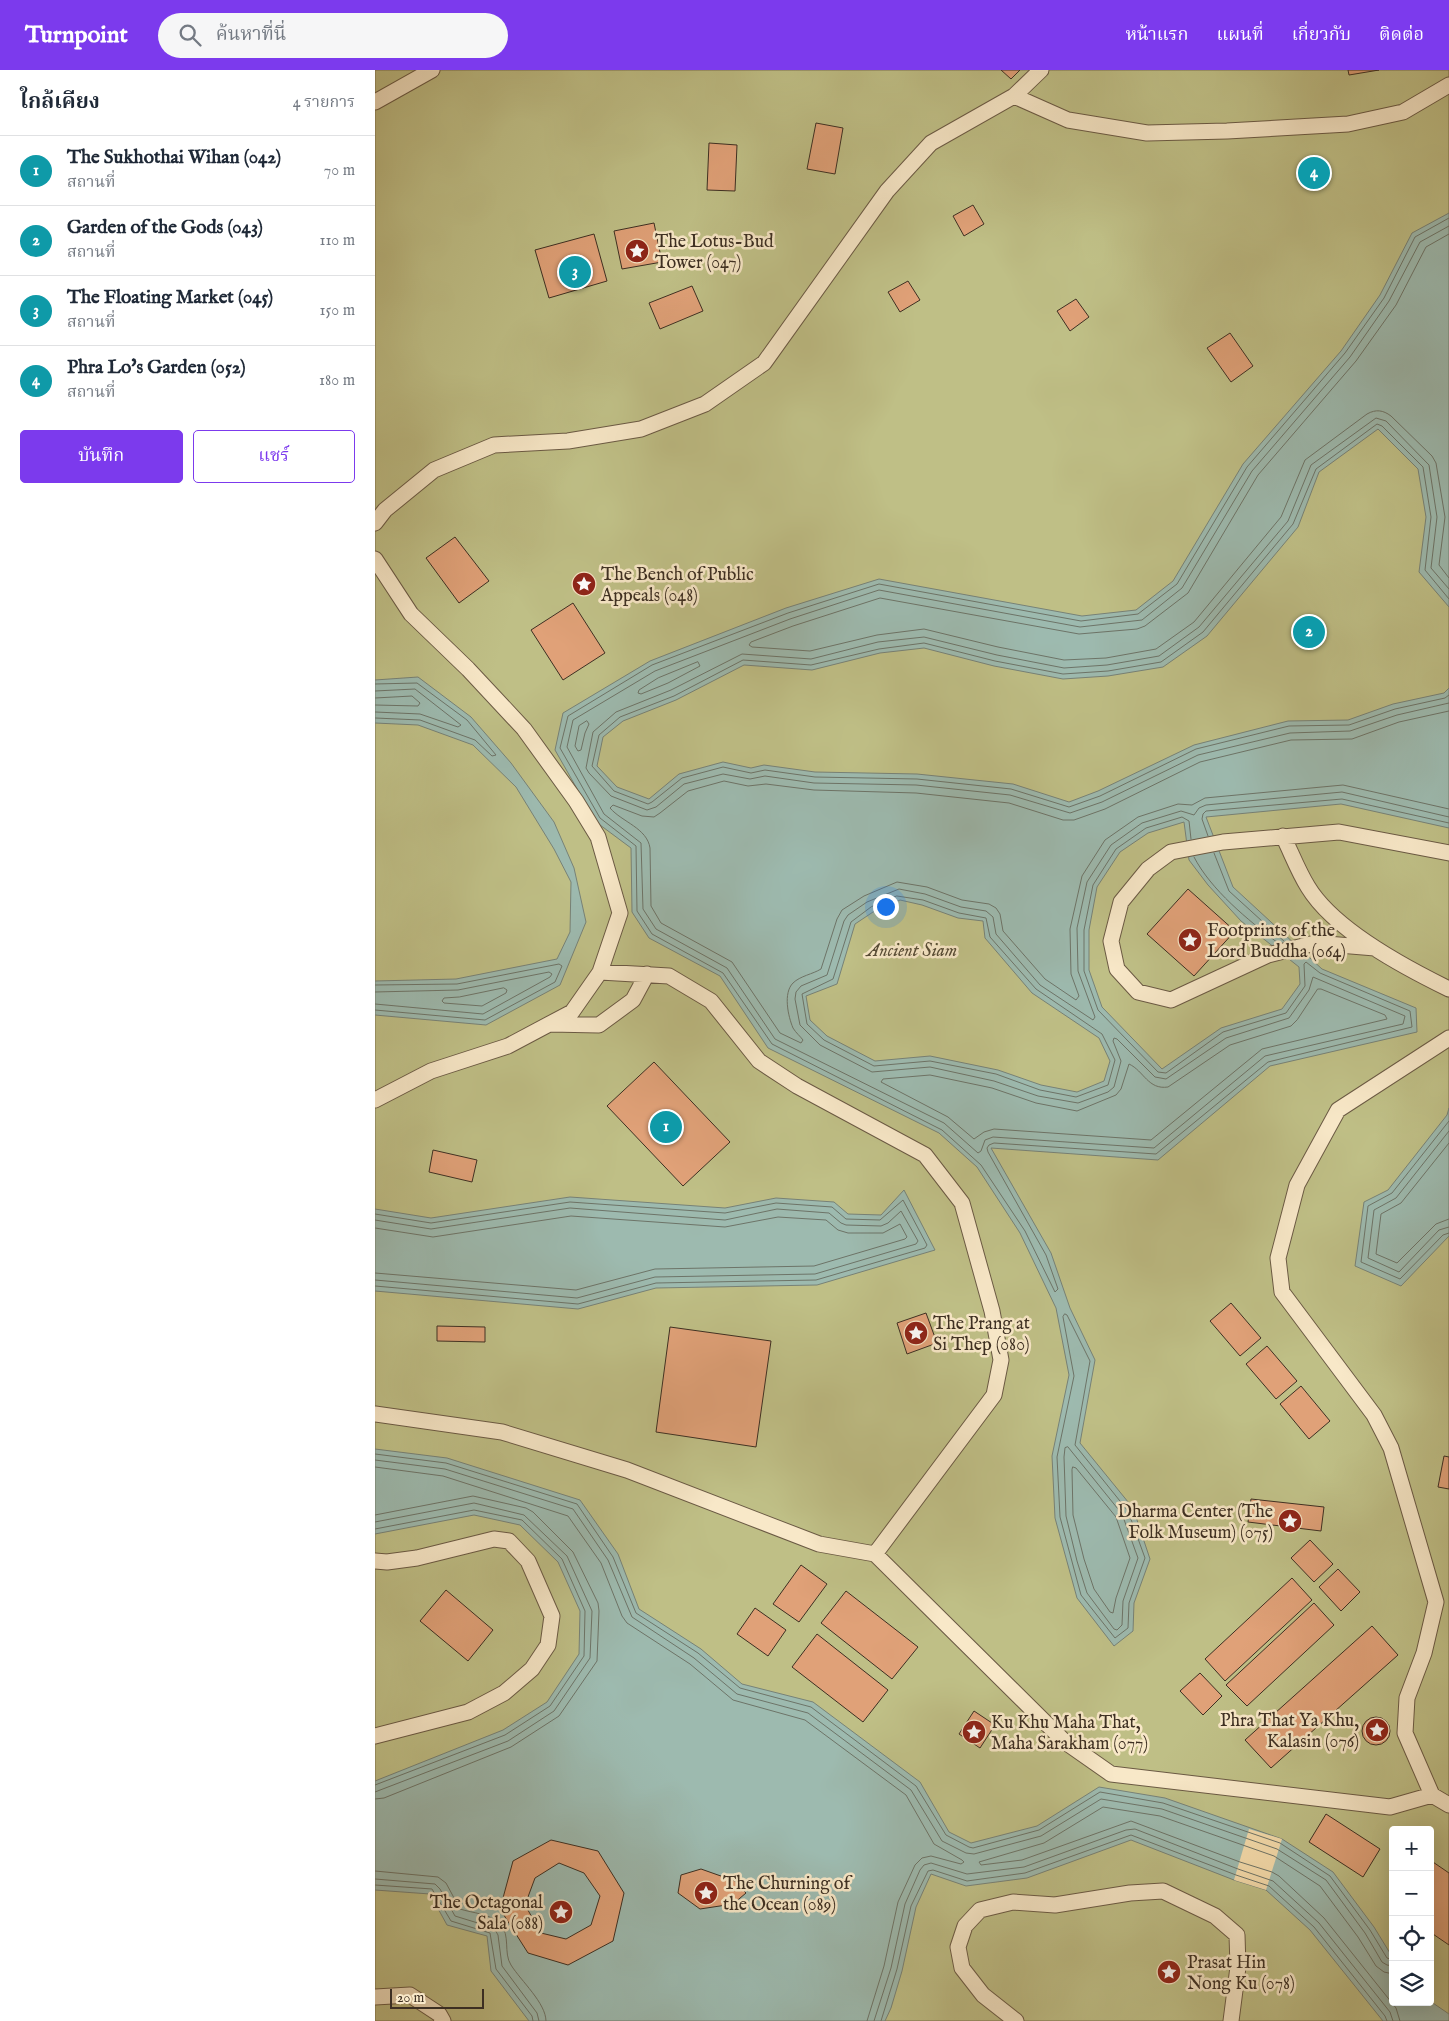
<!DOCTYPE html>
<html lang="th">
<meta charset="utf-8">
<style>
:root{--surface:#fff;--page:#f6f6f7;--text:#1f2937;--muted:#747a83;--line:#e0e1e3;--accent:#7c3aed}
body{margin:0;font-family:"IM FELL English","Noto Serif Thai",serif;background:var(--page);color:var(--text)}
.controls{position:absolute;right:15px;bottom:15px;display:grid;overflow:hidden;border-radius:5px;box-shadow:0 5px 20px #0002}
.controls button{width:45px;height:45px;display:grid;place-items:center;padding:0;border:0;border-bottom:1px solid var(--line);background:var(--surface);color:var(--text);font:25px sans-serif}
.scale{position:absolute;left:15px;bottom:12px;width:94px;box-sizing:border-box;padding-left:5px;border:2px solid #3d2f22;border-top:0;font-size:14px;line-height:18px;white-space:nowrap;color:#3d2f22;-webkit-text-stroke:4px #f8e8c8;paint-order:stroke}
.you{position:absolute;left:510px;top:836px;width:18px;height:18px;margin:-12px;border:4px solid #fff;border-radius:50%;background:#1a73e8;box-shadow:0 0 0 8px #1a73e833}
.badge{display:grid;place-items:center;width:32px;height:32px;border-radius:50%;background:var(--accent);color:#fff;font-size:16px;font-weight:700}
.pin{position:absolute;translate:-50% -50%;border:2px solid #fff;box-shadow:0 1px 5px #0006}
.list{margin:0;padding:0;list-style:none}
h2{display:flex;justify-content:space-between;align-items:center;height:65px;margin:0;padding:0 20px;font-size:21px}
h2 small{font-size:16px;font-weight:400;color:var(--muted)}
.list li{display:grid;grid-template-columns:32px 1fr auto;gap:15px;align-items:center;box-sizing:border-box;height:70px;padding:0 20px;border-top:1px solid var(--line)}
.list b{display:block;font-size:19px;white-space:nowrap}
.list p{margin:0;font-size:16px;white-space:nowrap;color:var(--muted)}
.list em{font-size:16px;font-style:normal;color:var(--muted)}
.actions{display:flex;gap:10px;padding:15px 20px}
.actions a{flex:1;padding:11px 0;border:1px solid var(--accent);border-radius:5px;text-align:center;font-size:18px;color:var(--accent)}
.actions .main{background:var(--accent);color:#fff}
.icon{flex:none;width:28px;height:28px;fill:none;stroke:currentColor;stroke-width:2;stroke-linecap:round;stroke-linejoin:round}
.map{position:relative;flex:none;width:1074px;height:1951px;overflow:hidden}
header{display:flex;align-items:center;gap:30px;box-sizing:border-box;height:70px;padding:0 25px;background:var(--accent);color:#fff}
header strong{font-size:24px}
nav{display:flex;gap:28px;margin-inline-start:auto;font-size:18px}
.search{width:350px;height:45px;background:var(--page);display:flex;align-items:center;gap:12px;box-sizing:border-box;padding:0 18px;border-radius:28px;color:var(--muted);font-size:19px}
main{display:flex}
aside{flex:1;background:var(--surface)}
.map>svg:first-child{display:block}
.green{fill:#bfbf86;stroke:#7e7754;fill-rule:evenodd}
.water{fill:#9dbaaf;stroke:#778277;fill-rule:evenodd}
.pier{fill:#f4dbab}
.lines{fill:none;stroke-linecap:round;stroke-linejoin:round}
.shore{stroke:#6d7468;stroke-width:1}
.building{fill:#e0a178;stroke:#3d2f22;fill-rule:evenodd}
.service-casing{stroke:#6b5a44;stroke-width:17}
.service{stroke:#f8e8c8;stroke-width:15}
.labels{text-anchor:middle;stroke-width:5;stroke-linejoin:round;paint-order:stroke}
.poi-label{font-size:18px;fill:#3d2f22;stroke:#f8e8c8;text-anchor:start}
.park-label{font-size:18px;font-style:italic;fill:#574c36;stroke:#f8e8c8}
</style>
<header>
<strong>Turnpoint</strong>
<div class="search"><svg class="icon" aria-label="search" viewBox="0 0 24 24"><circle cx="10" cy="10" r="6"/><path d="M15 15l6 6"/></svg>ค้นหาที่นี่</div>
<nav><a>หน้าแรก</a><a>แผนที่</a><a>เกี่ยวกับ</a><a>ติดต่อ</a></nav>
</header>
<main>
<aside>
<h2>ใกล้เคียง<small>4 รายการ</small></h2>
<ul class="list">
<li><span class="badge" style="background:#0f9aa8">1</span><div><b>The Sukhothai Wihan (042)</b><p>สถานที่</p></div><em>70 m</em></li>
<li><span class="badge" style="background:#0f9aa8">2</span><div><b>Garden of the Gods (043)</b><p>สถานที่</p></div><em>110 m</em></li>
<li><span class="badge" style="background:#0f9aa8">3</span><div><b>The Floating Market (045)</b><p>สถานที่</p></div><em>150 m</em></li>
<li><span class="badge" style="background:#0f9aa8">4</span><div><b>Phra Lo's Garden (052)</b><p>สถานที่</p></div><em>180 m</em></li>
</ul>
<div class="actions"><a class="main">บันทึก</a><a>แชร์</a></div>
</aside>
<div class="map">
<svg width="1074" height="1951" viewBox="0 0 1074 1951">
<rect width="100%" height="100%" fill="#f4dbab"/>
<filter id="stains"><feTurbulence type="fractalNoise" baseFrequency=".004" numOctaves="4"/><feColorMatrix values="0 0 0 0 .2 0 0 0 0 .09 0 0 0 0 .02 0 0 0 .5 -.17"/></filter>
<radialGradient id="worn" r=".72"><stop offset=".6" stop-color="#630" stop-opacity="0"/><stop offset="1" stop-color="#630" stop-opacity=".3"/></radialGradient>
<path class="green" d="M0,0H1074V1951H0ZM1018,1760H1055V1932H1018Z"/>
<path class="water" d="M1074,143V537L1044,502L1051,447L1043,399L1003,359L944,402L923,457L832,566L788,597L733,606L688,609L619,596L549,578L505,583L437,600L369,595L301,630L248,651L228,667L222,696L242,717L274,729L304,704L348,692L376,698L389,695L440,702L542,704L638,714L694,732L723,721L819,675L913,651L973,650L1018,634L1069,623L1074,618V758L966,734L831,747L858,817L947,899L1041,938L1042,962L895,996L783,1090L616,1078L676,1183L695,1238L720,1290L705,1373L758,1438L775,1489L759,1533L758,1561L739,1576L702,1528L680,1448L677,1386L694,1305L681,1238L645,1163L602,1097L564,1063L393,978L345,906L274,868L257,842L256,778L221,752L180,680L188,643L275,591L411,538L504,509L707,546L761,540L798,511L868,394L966,281L1005,225L1037,163ZM809,752L814,790L833,815L866,851L924,897L925,914L907,939L846,958L787,999L727,937L714,900V860L722,817L745,782L773,763ZM525,830L547,835L583,848L608,851L610,868L657,923L724,968L735,991L729,1011L702,1022L666,1015L623,1000L555,986L500,991L452,966L435,950L431,926L462,914L480,854L498,842Z
M43,607L96,647L136,693L179,752L199,798L211,852L185,915L111,955L0,945V911L81,909L182,889L195,862L196,812L179,779L141,717L98,675L43,655L0,653V610Z
M1074,1038V1166L1026,1216L980,1196L989,1132L1013,1120L1072,1045Z
M529,1120L560,1180L442,1215L281,1218L203,1239L0,1221V1139L56,1148L195,1127L350,1138L401,1128L459,1132L473,1144L506,1145Z
M0,1379L72,1388L205,1430L243,1484L264,1539L326,1579L367,1614L438,1632L545,1712L574,1762L596,1773L662,1756L724,1717L790,1728L907,1769L958,1802L999,1857L1018,1888V1932H1055V1931L1074,1944V1951H1008L935,1860L891,1820L859,1810L756,1770L652,1808L591,1816L556,1804L541,1837L527,1901L516,1938L510,1951H154L116,1901L112,1866L72,1855L55,1824L0,1820V1711L128,1660L172,1632L204,1584L205,1541L183,1492L145,1455L99,1445L0,1464Z"/>
<path class="pier" d="M874,1759L907,1769L891,1820L859,1810Z"/>
<g class="lines">
<path class="shore" d="M1074,156L1045,172L1014,231L975,287L877,401L807,518L767,550L705,557L504,520L415,549L280,601L198,650L192,677L229,744L266,773L268,839L281,859L352,898L400,969L569,1053L603,1083L606,1081L610,1070L618,1067L779,1078L890,986L1028,954L1030,946L938,907L934,920L914,948L851,968L791,1009L780,1007L742,969L739,968L738,971L746,991L739,1017L733,1022L703,1033L663,1026L619,1011L555,997L497,1002L445,975L425,955L420,929L421,922L426,916L452,905L469,851L473,845L492,832L524,819L550,824L586,837L611,841L618,847L621,864L665,915L718,950L720,947L703,901L702,858L712,812L736,775L767,753L806,741L819,745L824,738L831,735L967,722L1074,747
M1074,164L1051,177L1021,235L981,291L883,405L813,523L770,556L762,559L704,564L505,528L418,556L376,572L374,575L377,577L435,581L502,565L549,559L623,577L689,590L731,588L781,579L819,552L906,447L930,390L992,344C1001,339 1008,340 1016,346L1057,386L1061,393L1070,447L1064,495L1074,508
M1074,519L1056,498L1062,447L1054,395L1011,351L1001,348L936,395L913,451L824,557L784,586L732,595L689,598L622,585L549,567L503,572L436,589L367,584L296,620L241,642L218,662L211,698L214,703L236,726L272,740L281,737L309,714L348,704L375,709L390,706L439,713L541,715L635,725L695,743L727,732L823,685L915,663L975,661L1022,645L1074,633
M1074,529L1050,500L1056,447L1048,397L1007,356L1002,354L941,399L918,454L828,562L786,592L733,601L688,604L620,591L549,573L504,579L436,595L368,590L299,626L245,647L224,665L217,696L239,721L273,734L277,732L307,708L348,697L376,703L390,700L440,707L542,709L636,719L694,737L725,726L821,679L914,656L974,655L1020,639L1070,628L1074,625
M323,592L325,596L293,613L266,624L263,623L264,620L283,608Z
M0,614L42,613L92,650L121,685L117,686L100,670L45,650L0,648
M0,621L40,619L86,655L83,657L45,644L0,642
M0,628L37,626L45,633L43,636L0,635
M1074,641L1024,652L977,669L916,670L825,692L730,739L699,750H688L634,733L541,723L439,720L391,714L373,716L349,711L313,721L285,743L279,747L267,746L238,735L235,738C247,752 272,758 275,778L276,836L286,853L357,892L405,963L426,973L428,970C425,966 421,963 418,958C413,946 408,923 418,913C425,906 438,904 446,899L462,849L467,840L489,826L522,812L552,817L587,830L614,834L621,838L625,844L628,861L670,909L701,930L704,926L696,904L695,859L707,806L730,770L763,747L803,734L817,735L830,728L968,715L1074,739
M212,651L214,654L210,663L206,680L203,681L200,676L204,656Z
M833,766L827,749L828,744L831,741L967,729L1074,753
M816,769L814,751L807,747L771,758L741,779L718,815L709,860V901L723,940L783,1002L791,1003L848,962L911,943L930,916L929,894L931,892L945,903L1035,941L1037,957L893,992L781,1084L619,1073L614,1075L612,1078L613,1082L671,1185L683,1219L680,1222L650,1161L606,1095L567,1060L397,974L348,903L277,864L262,841L261,776L225,748L185,678L193,646L277,595L413,543L504,514L706,551L763,544L802,514L872,397L970,283L1009,228L1040,167L1074,148
M839,783L854,821L910,872
M819,787C836,820 873,850 903,873
M522,826L548,830L584,843L611,848L615,867L661,919L727,964L740,990L733,1015L701,1027L665,1020L621,1004L555,991L499,996L449,970L432,954L427,924L458,909L476,852L496,837Z
M0,915L82,914L184,894L187,896L180,912L110,950L0,940
M129,918L132,920L131,923L107,936L69,933L67,931L69,928L84,927Z
M943,919H946L1010,945L1012,949L887,979L776,1070L619,1059L609,1062L599,1069L573,1047L506,1012L508,1009L555,1005L617,1018L661,1033L702,1041L741,1025L746,1019L754,994C769,1001 773,1020 793,1017L855,975L916,956L922,950Z
M0,922L83,920L174,902L177,904L175,907L108,944L0,934
M1074,1051L1017,1123L993,1136L986,1192L1025,1209L1068,1165L1074,1163
M1074,1061L1021,1128L999,1140L993,1188L1024,1202L1064,1160L1074,1157
M1074,1073L1026,1133L1006,1144L1001,1184L1022,1193L1061,1154L1074,1149
M0,1144L56,1153L195,1132L350,1143L401,1133L457,1137L471,1149L505,1150L528,1130L552,1175L550,1178L441,1210L281,1213L203,1234L0,1216
M0,1150L56,1159L195,1138L350,1150L402,1139L454,1143L466,1153L471,1155L506,1156L513,1153L526,1141L543,1171L541,1174L440,1204L280,1207L202,1228L0,1210
M0,1158L58,1167L196,1146L350,1157L403,1147L451,1150L463,1160L473,1163H508L525,1154L532,1167L530,1169L439,1196L280,1199L201,1220L0,1203
M690,1244L692,1245L715,1291L700,1375L753,1441L770,1488L754,1533L753,1558L740,1568L706,1525L685,1447L682,1387L699,1306L688,1247Z
M693,1377L747,1444L763,1488L748,1531L747,1555L742,1560L739,1559L712,1523L702,1491L691,1446L689,1387L690,1378Z
M0,1384L71,1393L202,1434L238,1487L261,1543L323,1583L365,1618L436,1637L541,1716L571,1765L594,1777L598,1778L664,1760L725,1722L788,1733L905,1773L955,1806L995,1860L1012,1888L1018,1890
M0,1390L70,1399L198,1439L233,1490L257,1547L319,1588L362,1624L433,1643L536,1720L567,1771L591,1783L599,1784L666,1766L726,1729L787,1739L902,1779L951,1810L990,1863L1007,1892L1012,1895L1018,1896
M0,1397L68,1406L193,1446L226,1493L247,1546L252,1553L315,1594L358,1630L430,1650L531,1725L559,1774L587,1790L589,1792L586,1794L556,1786L547,1788L540,1795L523,1832L509,1896L492,1951
M698,1397L701,1398L741,1447L755,1488L741,1528L738,1543L735,1542L719,1519L709,1489L698,1445L697,1400Z
M0,1445L98,1426L151,1438L158,1442L198,1482L223,1533L224,1541L222,1591L184,1646L136,1677L9,1728L0,1729
M0,1452L99,1433L149,1445L192,1486L217,1541L215,1588L179,1641L133,1671L0,1722
M0,1459L99,1440L147,1450L187,1489L210,1541L209,1586L175,1636L130,1665L0,1715
M0,1801L63,1807L71,1813L85,1839C97,1843 117,1844 125,1854C136,1865 128,1883 136,1895C146,1911 171,1933 171,1951
M0,1809L60,1814L65,1819L80,1846L119,1858L123,1865L127,1896L162,1943L164,1951
M0,1815L57,1819L76,1851L115,1863L121,1899L157,1946L158,1951
M1018,1904L1009,1902L1001,1896L983,1867L945,1816L899,1786L785,1746L728,1737L669,1773L604,1792L606,1795L647,1790L756,1751L865,1792L897,1802L904,1806L949,1848L1021,1938L1025,1951
M499,1951L516,1898L530,1834L545,1800L549,1795L556,1793L592,1804L649,1797L751,1760L760,1759L863,1799L898,1811L944,1853L1015,1942L1018,1951
M506,1951L522,1899L536,1836L553,1801L558,1800L592,1811L650,1803L756,1765L861,1805L894,1816L939,1857L1010,1946L1012,1951"/>
</g>
<path class="building" d="M626,0H645L636,9Z
M973,0H1004L974,5Z
M441,53L468,58L460,104L432,99Z
M334,73L362,75L360,121L332,120Z
M598,135L609,154L589,166L578,146Z
M279,153L287,192L247,199L239,161Z
M219,164L232,211L174,228L160,180Z
M533,211L545,230L525,242L513,222Z
M317,216L328,241L285,259L274,233Z
M701,229L714,247L695,261L682,241Z
M855,263L878,296L856,312L832,278Z
M80,467L114,511L84,533L51,488Z
M198,533L230,583L188,610L156,560Z
M813,819L860,861L819,906L772,864Z
M279,992L355,1072L308,1116L232,1036Z
M58,1080L102,1090L97,1112L54,1102Z
M856,1233L886,1268L865,1286L835,1251Z
M551,1243L562,1273L532,1284L522,1253Z
M62,1256L110,1257V1272L62,1271Z
M295,1257L396,1271L381,1377L281,1362Z
M892,1276L922,1311L901,1329L871,1294Z
M926,1316L955,1351L934,1369L905,1334Z
M1069,1386L1074,1387V1419L1063,1417Z
M876,1429L949,1437L946,1461L873,1452Z
M935,1470L958,1494L939,1512L916,1488Z
M426,1495L452,1514L424,1552L398,1534Z
M963,1499L985,1522L966,1541L944,1517Z
M917,1508L937,1530L850,1611L830,1589Z
M71,1520L118,1560L93,1591L45,1551Z
M471,1521L543,1577L517,1609L446,1553Z
M939,1533L959,1555L872,1636L851,1615Z
M380,1538L411,1560L393,1586L362,1564Z
M997,1556L1023,1585L896,1698L870,1670Z
M442,1564L513,1620L488,1652L417,1597Z
M825,1603L847,1626L828,1645L805,1621Z
M599,1641L620,1655L605,1678L584,1664Z
M987 1661a14 14 0 1 1 28 0a14 14 0 1 1-28 0Z
M951,1744L1005,1779L988,1807L934,1772Z
M176,1770L223,1781L249,1823L238,1871L193,1895L153,1883L125,1839L138,1791ZM184,1793L209,1803L225,1826L216,1855L191,1869L166,1863L150,1835L160,1808Z
M1055,1790L1074,1803V1875L1055,1862Z
M326,1799L360,1811L371,1823L358,1834L325,1839L303,1823L306,1805Z"/>
<g class="lines">
<g class="service-casing">
<path id="service" d="M639,26L693,50L772,63L852,61L973,54L1028,42L1074,15
M0,32L57,0
M0,453L10,440L59,400L119,375L193,371L266,359L330,334L389,293L512,121L556,73L639,26L666,0
M0,489L36,544L93,599L149,659L201,731L223,767L245,843L225,902L197,942L133,976L56,1001L0,1030
M908,766C916,782 923,801 933,817C959,860 1029,897 1074,919
M1000,878L940,873L893,885L796,930L763,922L742,899L736,871L746,832L773,799L796,782L848,772L964,762L1074,783
M225,902L294,906L336,931L384,991L422,1016L550,1085L587,1133L617,1241L626,1290L619,1325L500,1484
M175,954L224,955L258,930L272,904
M1074,968L963,1040L922,1115L903,1188L907,1222L999,1345L1016,1378L1061,1532L1049,1583L1032,1628L1030,1663L1057,1725L1074,1735
M0,1344L127,1362L252,1400L444,1474L500,1484L689,1671L736,1704L1015,1737L1057,1725
M0,1491L12,1492L42,1488L119,1469L134,1471L153,1491L177,1546L173,1575L157,1599L129,1623L93,1642L0,1666
M0,1927L35,1925L64,1944L68,1951
M641,1951L608,1925L587,1898L583,1877L590,1856L605,1840L638,1832L680,1835L755,1823L788,1821L840,1846L862,1865L863,1897L856,1951"/>
</g>
<use href="#service" class="service"/>
</g>
<defs>
<g id="sight-disc" transform="scale(1.25)"><circle r="9.5" fill="#8f2418" stroke="#f8e8c8"/><path d="M0-6L1.8-2.2L6-1.7L2.9 1.2L3.7 5.4L0 3.3L-3.7 5.4L-2.9 1.2L-6-1.7L-1.8-2.2Z" fill="#fff"/></g>
</defs>
<g fill-rule="evenodd">
<use href="#sight-disc" x="262" y="181"/>
<use href="#sight-disc" x="209" y="514"/>
<use href="#sight-disc" x="815" y="870"/>
<use href="#sight-disc" x="541" y="1263"/>
<use href="#sight-disc" x="915" y="1451"/>
<use href="#sight-disc" x="1002" y="1660"/>
<use href="#sight-disc" x="599" y="1662"/>
<use href="#sight-disc" x="331" y="1823"/>
<use href="#sight-disc" x="186" y="1842"/>
<use href="#sight-disc" x="794" y="1902"/>
</g>
<g class="labels">
<g class="poi-label">
<text x="280" y="177">The Lotus-Bud<tspan x="280" dy="21">Tower (047)</tspan></text>
<text x="226" y="510">The Bench of Public<tspan x="226" dy="21">Appeals (048)</tspan></text>
<text x="832" y="866">Footprints of the<tspan x="832" dy="21">Lord Buddha (064)</tspan></text>
<text x="558" y="1259">The Prang at<tspan x="558" dy="21">Si Thep (080)</tspan></text>
<text x="898" y="1447" text-anchor="end">Dharma Center (The<tspan x="898" dy="21">Folk Museum) (075)</tspan></text>
<text x="984" y="1656" text-anchor="end">Phra That Ya Khu,<tspan x="984" dy="21">Kalasin (076)</tspan></text>
<text x="616" y="1658">Ku Khu Maha That,<tspan x="616" dy="21">Maha Sarakham (077)</tspan></text>
<text x="348" y="1819">The Churning of<tspan x="348" dy="21">the Ocean (089)</tspan></text>
<text x="168" y="1838" text-anchor="end">The Octagonal<tspan x="168" dy="21">Sala (088)</tspan></text>
<text x="812" y="1898">Prasat Hin<tspan x="812" dy="21">Nong Ku (078)</tspan></text>
</g>
<g class="park-label">
<text x="537" y="886">Ancient Siam</text>
</g>
</g>
<rect width="100%" height="100%" filter="url(#stains)"/>
<rect width="100%" height="100%" fill="url(#worn)"/>
</svg>
<div class="controls">
<button>+</button>
<button>−</button>
<button><svg class="icon" aria-label="locate" viewBox="0 0 24 24"><circle cx="12" cy="12" r="6"/><path d="M12 2v4M12 18v4M2 12h4M18 12h4"/></svg></button>
<button><svg class="icon" aria-label="layers" viewBox="0 0 24 24"><path d="M12 4l9 5-9 5-9-5zM3 14l9 5 9-5"/></svg></button>
</div>
<div class="scale">20 m</div>
<div class="you"></div>
<div class="pin badge" style="left:291px;top:1057px;background:#0f9aa8">1</div>
<div class="pin badge" style="left:934px;top:562px;background:#0f9aa8">2</div>
<div class="pin badge" style="left:200px;top:202px;background:#0f9aa8">3</div>
<div class="pin badge" style="left:939px;top:103px;background:#0f9aa8">4</div>
</div>
</main>
